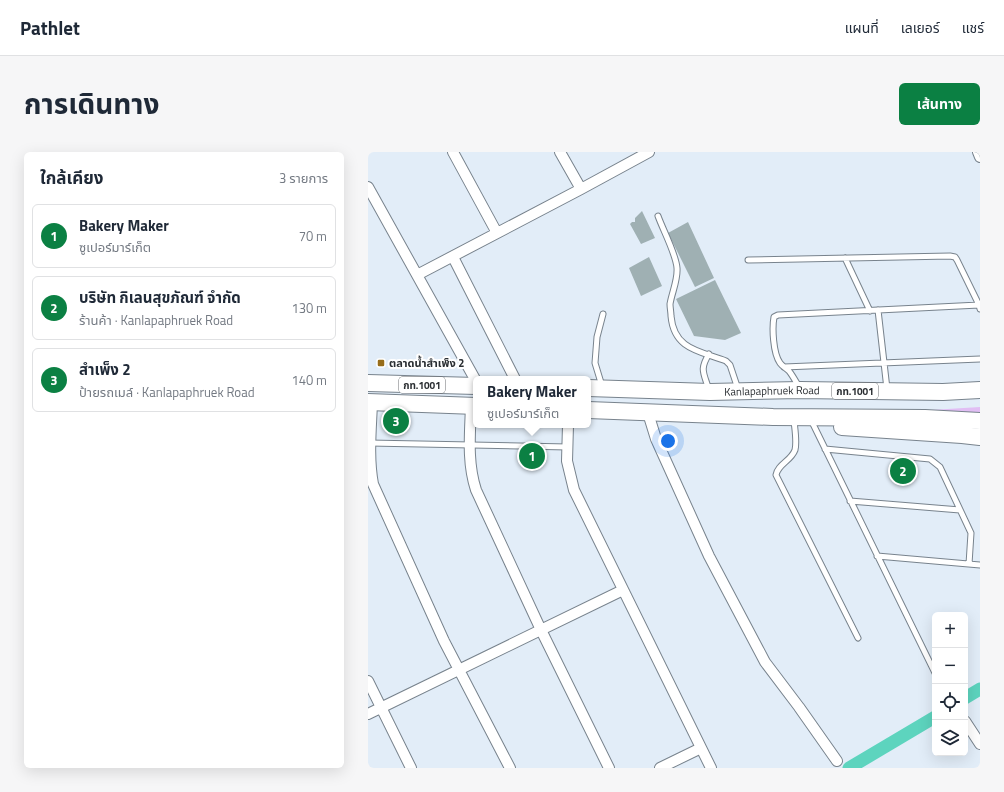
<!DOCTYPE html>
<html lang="th">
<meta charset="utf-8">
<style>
:root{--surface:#fff;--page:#f6f6f7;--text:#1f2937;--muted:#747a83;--line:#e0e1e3;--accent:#0b8043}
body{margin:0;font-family:"Titillium Web","Noto Sans Thai",sans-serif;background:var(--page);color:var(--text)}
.controls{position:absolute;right:12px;bottom:12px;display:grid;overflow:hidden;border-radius:6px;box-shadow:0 4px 16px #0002}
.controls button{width:36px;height:36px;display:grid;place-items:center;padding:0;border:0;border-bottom:1px solid var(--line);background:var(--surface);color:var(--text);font:20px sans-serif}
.you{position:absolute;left:300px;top:289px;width:14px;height:14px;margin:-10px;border:3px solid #fff;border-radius:50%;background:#1a73e8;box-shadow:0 0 0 6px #1a73e833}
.badge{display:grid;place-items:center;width:26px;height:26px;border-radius:50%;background:var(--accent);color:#fff;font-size:13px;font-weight:700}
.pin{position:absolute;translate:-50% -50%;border:2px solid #fff;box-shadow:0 1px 4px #0006}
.popup{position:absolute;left:105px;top:224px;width:118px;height:52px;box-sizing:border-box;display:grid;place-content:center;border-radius:6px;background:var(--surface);filter:drop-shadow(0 1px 3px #0005);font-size:13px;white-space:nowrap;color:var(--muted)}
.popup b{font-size:15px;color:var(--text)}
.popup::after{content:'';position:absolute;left:50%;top:100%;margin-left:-8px;border:8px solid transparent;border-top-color:var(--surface)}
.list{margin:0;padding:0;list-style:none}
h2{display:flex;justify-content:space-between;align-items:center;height:52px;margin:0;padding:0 16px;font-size:17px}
h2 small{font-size:13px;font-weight:400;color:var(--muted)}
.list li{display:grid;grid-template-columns:26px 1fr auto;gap:12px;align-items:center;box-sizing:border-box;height:64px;margin:0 8px 8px;padding:0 8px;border:1px solid var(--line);border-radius:6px}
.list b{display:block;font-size:15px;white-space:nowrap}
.list p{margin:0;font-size:13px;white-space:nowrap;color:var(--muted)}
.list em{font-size:13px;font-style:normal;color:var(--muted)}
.icon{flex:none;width:22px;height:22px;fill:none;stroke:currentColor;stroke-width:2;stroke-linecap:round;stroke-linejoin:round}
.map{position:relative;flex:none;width:612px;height:616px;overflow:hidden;border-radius:6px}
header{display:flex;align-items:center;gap:24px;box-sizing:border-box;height:56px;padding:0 20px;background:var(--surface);border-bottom:1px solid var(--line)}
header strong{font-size:19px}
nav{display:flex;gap:22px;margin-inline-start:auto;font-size:14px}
.intro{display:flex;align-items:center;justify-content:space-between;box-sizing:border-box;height:96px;padding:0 24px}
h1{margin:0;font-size:28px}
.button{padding:10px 18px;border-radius:6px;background:var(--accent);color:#fff;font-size:14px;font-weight:700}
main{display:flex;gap:24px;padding:0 24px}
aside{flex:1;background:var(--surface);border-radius:6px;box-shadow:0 4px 16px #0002}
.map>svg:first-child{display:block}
.green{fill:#e1bef4}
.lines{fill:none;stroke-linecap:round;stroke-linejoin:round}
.canal{stroke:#5dd4be;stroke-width:13}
.building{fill:#9fb0b3}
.lane-casing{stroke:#78838d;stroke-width:7}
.street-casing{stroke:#78838d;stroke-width:12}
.primary-casing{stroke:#78838d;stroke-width:18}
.lane{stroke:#fff;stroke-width:5}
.street{stroke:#fff;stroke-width:10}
.primary{stroke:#fff;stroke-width:16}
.poi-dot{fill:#976d1a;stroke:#fff;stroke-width:1.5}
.labels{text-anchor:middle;stroke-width:4;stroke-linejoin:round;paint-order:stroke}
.shield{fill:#fff;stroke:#6a6d70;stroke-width:1}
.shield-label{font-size:10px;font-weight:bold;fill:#2a2e32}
.poi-label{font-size:11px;font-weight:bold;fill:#2a2e32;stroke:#fff;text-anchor:start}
.street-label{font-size:11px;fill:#2a2e32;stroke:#fff}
</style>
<header>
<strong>Pathlet</strong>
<nav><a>แผนที่</a><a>เลเยอร์</a><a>แชร์</a></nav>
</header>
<div class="intro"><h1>การเดินทาง</h1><a class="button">เส้นทาง</a></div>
<main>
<aside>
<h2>ใกล้เคียง<small>3 รายการ</small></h2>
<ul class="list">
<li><span class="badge">1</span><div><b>Bakery Maker</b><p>ซูเปอร์มาร์เก็ต</p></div><em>70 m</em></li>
<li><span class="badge">2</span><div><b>บริษัท กิเลนสุขภัณฑ์ จำกัด</b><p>ร้านค้า · Kanlapaphruek Road</p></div><em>130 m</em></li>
<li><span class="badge">3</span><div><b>สำเพ็ง 2</b><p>ป้ายรถเมล์ · Kanlapaphruek Road</p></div><em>140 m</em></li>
</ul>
</aside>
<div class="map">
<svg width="612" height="616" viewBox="0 0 612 616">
<rect width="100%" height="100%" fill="#e2edf8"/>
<path class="green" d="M612,255V268L563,258Z"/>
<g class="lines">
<path class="canal" d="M597,546L612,537
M481,616L567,565"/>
</g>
<path class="building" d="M274,59L287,86L273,92L262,72L264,70H267V66Z
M320,70L346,126L327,135L300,81Z
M281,105L294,134L273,144L261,116Z
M347,128L373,181L357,188L326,184L308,147Z"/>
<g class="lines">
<g class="lane-casing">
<path id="lane" d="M290,64C295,78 308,102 309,116C310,128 304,140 302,152C302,156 303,160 303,164C306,198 332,199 358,209L362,213L370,237
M477,106L502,159
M380,108L582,104L587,105L589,108L611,153
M510,158L519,237
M341,202C331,218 336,221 341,238
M416,215L612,207
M234,234L227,211L229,185L235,162
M431,235C428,230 425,224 421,219C418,216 414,214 412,211C405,201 404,176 406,165L410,163L611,153L612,157
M426,269C427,278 429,290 427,298C423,309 410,312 408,323L490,486
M445,272L567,521
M1,291L200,295
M457,297L562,307L572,315L603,381L601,412
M482,349L592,358
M509,404L612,413"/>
</g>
<g class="street-casing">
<path id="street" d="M85,0L129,81
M192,0L213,37
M610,0L612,5
M0,35L108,229
M85,105L147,227
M49,123L213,37L281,0
M4,251C3,277 0,305 5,332L76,489L142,616
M103,254C102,282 99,311 108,338L173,478L241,616
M280,261L288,287L341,404L397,510L431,555L469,609
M200,273L199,309L206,338L343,616
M0,529L43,616
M0,562L255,438
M597,569L612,592
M292,616L333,596"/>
</g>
<g class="primary-casing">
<g id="primary">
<path d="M0,231L108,234"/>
<path id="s1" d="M220,236L342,240L432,238L575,240L612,238"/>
<path d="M0,250L108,254"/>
<path d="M220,258L405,265L557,266L612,269"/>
<path d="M474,275L594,283L612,285"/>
</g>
</g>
<use href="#lane" class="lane"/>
<use href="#street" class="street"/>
<use href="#primary" class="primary"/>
</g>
<rect class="poi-dot" x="9" y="207" width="8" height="8" rx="2"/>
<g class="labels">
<g class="shield">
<rect x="31" y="225" width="46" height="16" rx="3"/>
<rect x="464" y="231" width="46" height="16" rx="3"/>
</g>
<g class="shield-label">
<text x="54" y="237">กท.1001</text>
<text x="487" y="243">กท.1001</text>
</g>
<g class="poi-label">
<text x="21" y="215">ตลาดน้ำสำเพ็ง 2</text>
</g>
<g class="street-label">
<text dy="4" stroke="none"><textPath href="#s1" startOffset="184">Kanlapaphruek Road</textPath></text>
</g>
</g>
</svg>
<div class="controls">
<button>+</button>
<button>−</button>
<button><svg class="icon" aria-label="locate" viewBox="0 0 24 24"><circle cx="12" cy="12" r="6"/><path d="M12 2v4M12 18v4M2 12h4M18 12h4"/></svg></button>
<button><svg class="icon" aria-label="layers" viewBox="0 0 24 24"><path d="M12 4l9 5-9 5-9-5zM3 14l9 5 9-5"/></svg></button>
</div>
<div class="you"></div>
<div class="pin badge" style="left:164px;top:304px">1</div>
<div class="popup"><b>Bakery Maker</b>ซูเปอร์มาร์เก็ต</div>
<div class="pin badge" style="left:535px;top:319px">2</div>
<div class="pin badge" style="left:28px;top:269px">3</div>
</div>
</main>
